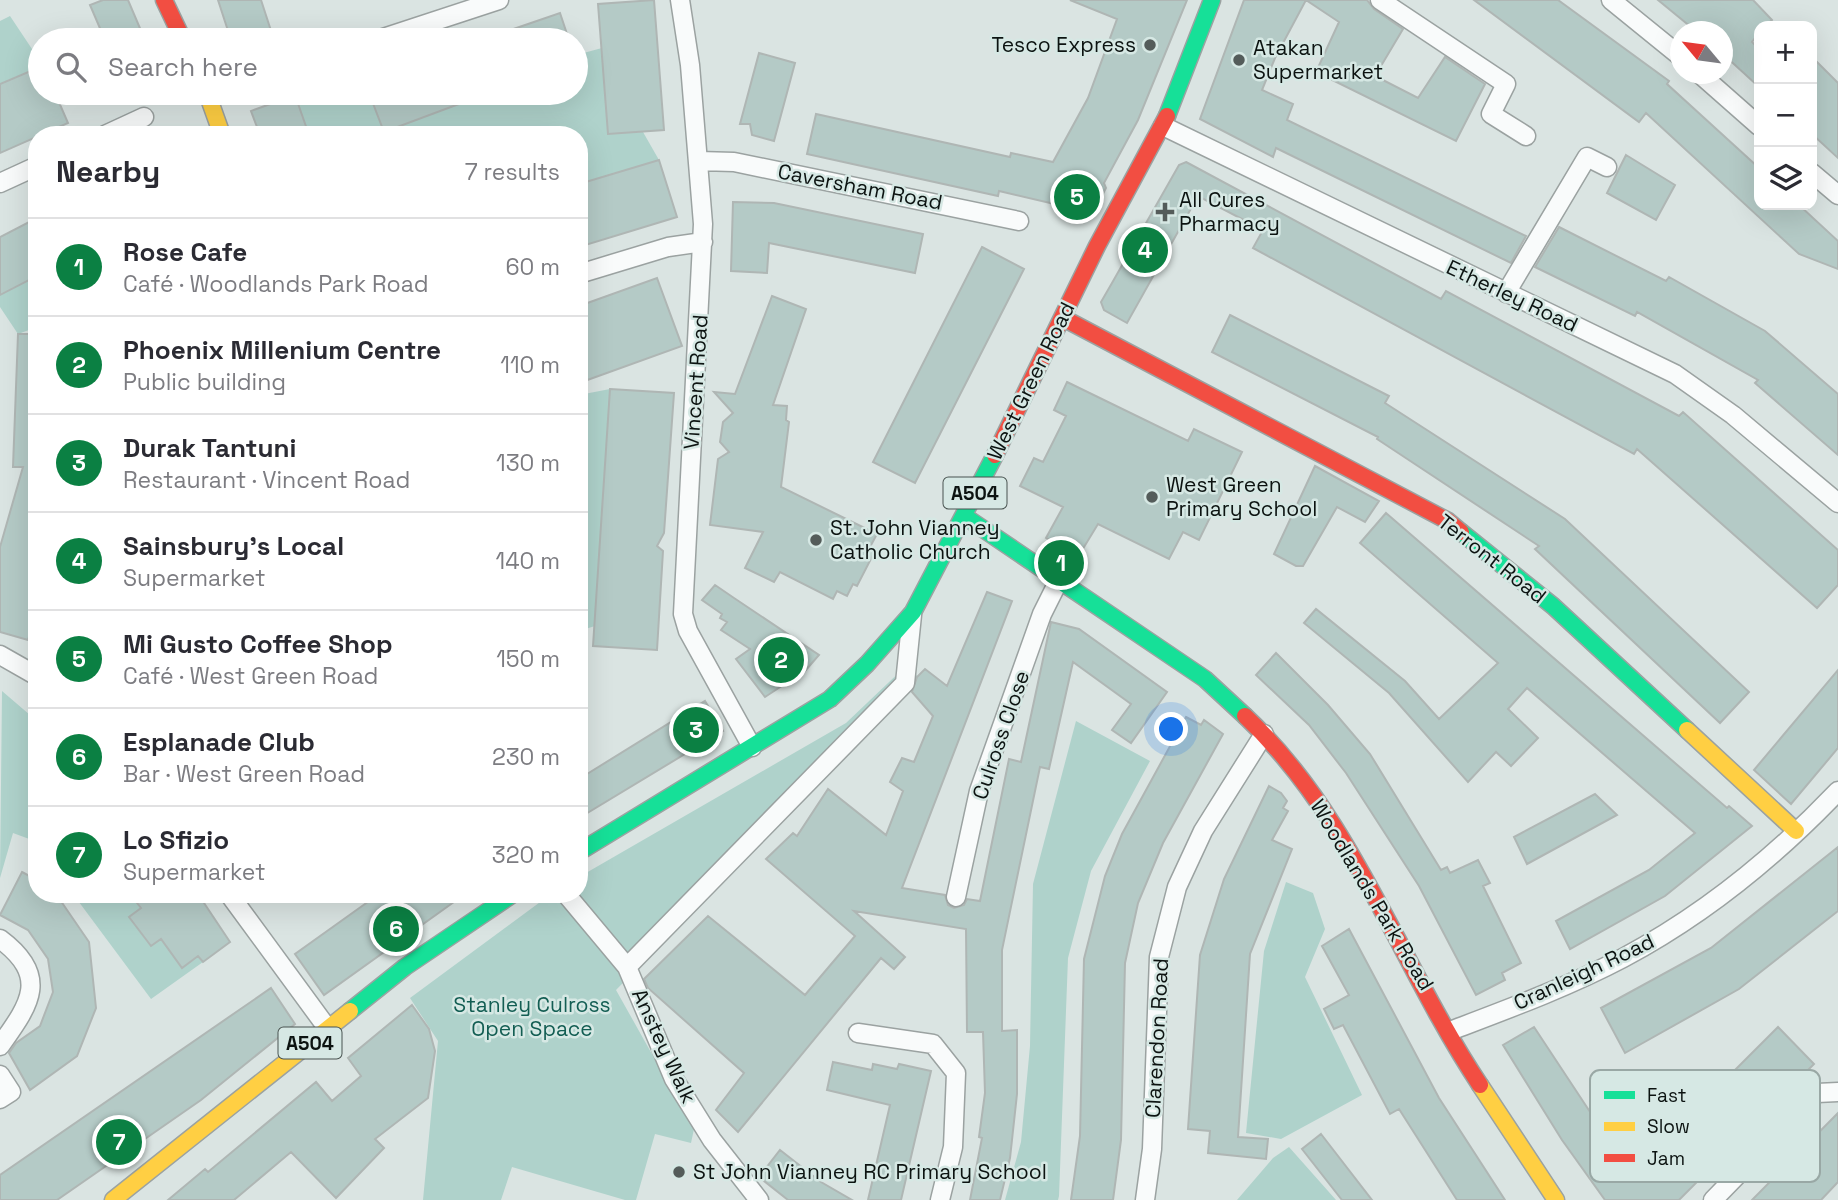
<!DOCTYPE html>
<meta charset="utf-8">
<style>
:root{--surface:#fff;--page:#f7f7f7;--text:#2b2b33;--muted:#7c7c81;--line:#e1e1e2;--accent:#0b8043}
body{margin:0;font-family:"Space Grotesk",sans-serif;background:var(--page);color:var(--text)}
.controls{position:absolute;right:21px;top:21px;display:grid;overflow:hidden;border-radius:14px;box-shadow:0 7px 28px #0002}
.controls button{width:63px;height:63px;display:grid;place-items:center;padding:0;border:0;border-bottom:2px solid var(--line);background:var(--surface);color:var(--text);font:35px sans-serif}
.compass{position:absolute;left:1670px;top:21px;width:63px;height:63px;border-radius:50%;background:var(--surface);box-shadow:0 7px 28px #0002;rotate:299deg}
.you{position:absolute;left:1172px;top:730px;width:24px;height:24px;margin:-18px;border:5px solid #fff;border-radius:50%;background:#1a73e8;box-shadow:0 0 0 10px #1a73e833}
.badge{display:grid;place-items:center;width:46px;height:46px;border-radius:50%;background:var(--accent);color:#fff;font-size:23px;font-weight:700}
.pin{position:absolute;translate:-50% -50%;border:4px solid #fff;box-shadow:0 2px 7px #0006}
.list{margin:0;padding:0;list-style:none}
h2{display:flex;justify-content:space-between;align-items:center;height:91px;margin:0;padding:0 28px;font-size:30px}
h2 small{font-size:23px;font-weight:400;color:var(--muted)}
.list li{display:grid;grid-template-columns:46px 1fr auto;gap:21px;align-items:center;box-sizing:border-box;height:98px;padding:0 28px;border-top:2px solid var(--line)}
.list b{display:block;font-size:26px;white-space:nowrap}
.list p{margin:0;font-size:23px;white-space:nowrap;color:var(--muted)}
.list em{font-size:23px;font-style:normal;color:var(--muted)}
.icon{flex:none;width:38px;height:38px;fill:none;stroke:currentColor;stroke-width:2;stroke-linecap:round;stroke-linejoin:round}
.map{position:relative;flex:none;width:1838px;height:1200px;overflow:hidden}
.search{position:absolute;background:var(--surface);box-shadow:0 7px 28px #0002;left:28px;top:28px;width:560px;height:77px;display:flex;align-items:center;gap:18px;box-sizing:border-box;padding:0 24px;border-radius:38px;color:var(--muted);font-size:26px}
.panel{position:absolute;background:var(--surface);box-shadow:0 7px 28px #0002;left:28px;top:126px;width:560px;height:777px;border-radius:28px}
.map>svg:first-child{display:block}
.green{fill:#afd2cb}
.building{fill:#b4cac6;stroke:#afb6b4;stroke-width:2}
.lines{fill:none;stroke-linecap:round;stroke-linejoin:round}
.street-casing{stroke:#9ba2a1;stroke-width:21}
.fast-casing{stroke:#9ba2a1;stroke-width:19}
.slow-casing{stroke:#9ba2a1;stroke-width:19}
.jam-casing{stroke:#9ba2a1;stroke-width:19}
.street{stroke:#f9fbfb;stroke-width:18}
.fast{stroke:#16e098;stroke-width:16}
.slow{stroke:#ffcf43;stroke-width:16}
.jam{stroke:#f24e42;stroke-width:16}
.poi-dot{fill:#545c5a;stroke:#d6e8e4;stroke-width:2.5}
.labels{text-anchor:middle;stroke-width:5;stroke-linejoin:round;paint-order:stroke}
.shield{fill:#d6e8e4;stroke:#495350;stroke-width:2}
.shield-label{font-size:19px;font-weight:bold;fill:#0c1311}
.poi-label{font-size:21px;fill:#0c1311;stroke:#d6e8e4;text-anchor:start}
.street-label{font-size:21px;fill:#0c1311;stroke:#d6e8e4}
.park-label{font-size:21px;fill:#135e53;stroke:#d6e8e4}
.key{fill:#d6e8e4;stroke:#99a8a5;stroke-width:2}
.key-label{font-size:19px;fill:#0c1311}
</style>
<div class="map">
<svg width="1838" height="1200" viewBox="0 0 1838 1200">
<rect width="100%" height="100%" fill="#dae4e2"/>
<path class="green" d="M10,16L40,61V67L0,85V21Z
M602,48L608,134L643,132L659,160L579,184V135H309L295,95L369,93L384,132L466,101L477,93H576V55Z
M37,276V327L18,334L0,307V295Z
M610,389L595,626L579,631V395Z
M908,664L920,680L616,990L694,1129L691,1143L655,1134L636,1200H625L512,1167L501,1200H423L438,1041L410,998L551,894H579V877L846,723Z
M2,691L37,721L33,744L37,747V845L32,840L13,833L0,878Z
M1076,721L1150,761L1091,871L1068,958L1059,1196L1058,1200H1005L1021,1142L1030,1046L1033,884Z
M1286,882L1313,893L1325,929L1305,977L1362,1095L1281,1139L1246,1133L1264,951Z
M73,894H166L210,951L203,962L151,999Z
M1289,1147L1336,1200H1237L1273,1158Z"/>
<path class="building" d="M103,0H128L145,40H105L90,5Z
M218,0H261L274,40H231Z
M654,0L664,130L608,134L598,4Z
M1070,0H1187L1138,120L1104,183L1106,188L1093,213L999,191L998,196L807,154L816,114L1010,157L1011,153L1053,162L1088,98L1117,19Z
M1244,0H1306L1275,58L1262,90L1293,104L1287,120L1526,236L1511,263L1276,148L1273,157L1200,119Z
M1306,0H1367L1374,9L1403,29L1375,76L1418,98L1445,57L1485,84L1456,141L1316,72L1339,22Z
M1474,0H1558L1669,81L1667,84L1759,168V205H1799L1838,241V269L1799,254L1646,113L1639,122Z
M1658,0H1753L1772,20L1766,26H1759V33L1752,42L1759,49V87L1723,54V32H1697Z
M560,13L569,40H491L490,37Z
M759,53L795,63L774,141L752,135L750,124H740Z
M1812,57L1838,83V158L1812,134Z
M40,67V93H55L68,123L0,153V84Z
M369,93H483V95L384,132Z
M295,95L309,135H260L251,111Z
M1626,155L1675,185L1656,220L1607,193Z
M659,160L677,217L579,247V184Z
M1186,162L1441,299L1446,291L1679,416L1683,412L1838,550V585L1817,608L1637,449L1634,454L1253,248L1263,230L1198,196L1127,323L1104,310L1101,302L1112,283L1179,165Z
M733,202L774,203L923,234L915,273L769,243L767,273L731,271Z
M37,218V276L0,295V237Z
M1559,227L1666,281L1669,277L1765,331L1838,394V455L1755,383L1758,380L1637,312L1635,316L1535,267Z
M982,247L1024,269L915,483L873,462Z
M657,278L682,346L579,383V306Z
M772,296L806,309L773,405L787,406L786,420L789,422L781,487L877,534L870,547L876,549L857,586L853,584L847,596L837,591L833,599L780,572L774,582L745,568L763,532L710,525L718,459L729,452L720,442L723,422L733,413L714,392L735,394Z
M1230,315L1389,396L1385,403L1565,519L1749,692L1720,723L1535,549L1539,546L1377,439L1378,437L1212,352Z
M18,334H37V608L28,640L0,632V547L23,467H13Z
M1067,382L1188,441L1194,429L1242,452L1199,540L1183,532L1169,559L1098,524L1078,557L1046,538L1063,507L1020,486L1034,458L1043,462L1066,416L1054,410Z
M610,389L674,393L664,533L657,546L663,551L657,650L593,646Z
M1315,466L1379,501L1365,522L1337,507L1303,566H1296L1274,554Z
M1386,513L1727,808L1729,806L1752,826L1665,896L1570,949L1556,921L1649,870L1695,833L1527,688L1508,709L1538,738L1511,766L1496,752L1468,782L1389,693L1304,623L1316,609L1405,681L1439,719L1498,663L1360,543Z
M715,585L734,598L819,655L806,670L765,697L736,659L750,649L721,630L727,622L720,618L722,614L702,600Z
M987,592L1012,601L902,888L945,895L948,905L954,908L964,905L967,899L980,901L1009,759L1021,762L1051,622L1079,629L1167,692L1131,743L1112,730L1131,704L1073,662L1049,769L1040,767L1002,950V1031L1017,1030V1094L1010,1158L1000,1200H970L982,1138L979,1137L985,1093L983,1032H967L966,929L854,911L905,957L894,969L881,958L738,1132L716,1110L744,1073L648,988L644,979L708,916L805,995L855,936L766,859L793,833L797,836L828,789L886,835L903,791L890,782L902,758L914,762L933,716L912,692L917,677L925,669L947,686Z
M1276,653L1328,705L1370,754L1441,870L1447,867L1450,873L1478,860L1490,883L1483,886L1521,963L1502,973L1505,980L1476,995L1419,886L1346,773L1309,725L1256,675Z
M1838,670V748L1791,804L1754,770Z
M705,701L723,731L579,818V779Z
M1186,717L1201,725L1204,720L1223,734L1163,843L1138,903L1125,963L1121,1140L1113,1200H1071L1080,1136L1084,959L1105,876L1122,834Z
M1269,786L1281,793L1287,801L1283,808L1288,811L1272,840L1292,849L1250,954L1238,1137L1268,1139L1266,1159L1208,1153L1210,1131L1188,1129L1200,955L1224,879Z
M1595,794L1617,815L1527,864L1514,837Z
M1838,847V911L1739,989L1625,1053L1601,1008L1711,948Z
M22,872L37,880V894H56L89,942L96,1008L77,1056L30,1090L9,1053L16,1043L40,1026L53,992L48,959L28,930L0,915Z
M130,894H198L230,942L203,962L198,956L182,968L161,939L151,946L129,917L141,908Z
M379,894H465L324,995L295,954Z
M1349,929L1439,1098L1505,1200H1457L1399,1109L1390,1114L1343,1025L1334,1029L1324,1009L1349,995L1322,946Z
M271,988L295,1024L201,1100L57,1200H0V1175Z
M412,1005L429,1029L435,1051L428,1098L375,1139L384,1148L336,1198L291,1152L234,1200H168L205,1169L208,1172L316,1082L332,1101L361,1076L348,1058Z
M1534,1027L1631,1174L1778,1027L1814,1064L1679,1200H1605L1562,1140L1503,1045Z
M833,1062L872,1070L873,1064L897,1069L899,1064L931,1071L901,1200H868L890,1105L827,1090Z
M1838,1113V1182L1821,1200H1752Z
M1321,1134L1372,1200H1342L1302,1149Z
M780,1150L821,1182L852,1200H788L759,1177Z"/>
<g class="lines">
<g class="street-casing">
<path id="street" d="M680,0L690,65L703,224L683,614L688,631L752,747
M1380,0L1506,84L1491,114L1526,136
M1611,0L1680,56
M377,40L499,0
M1700,74L1759,126
M1163,126L1675,374L1733,415L1838,503
M105,135L144,117
M699,161L734,162L1019,221
M1812,173L1838,195
M0,183L37,166
M579,274L668,247L703,242
M1506,293L1587,157L1607,167
M0,655L37,676
M229,894L328,1029
M566,894L627,967L674,1079L712,1140L759,1200
M956,897L979,791L1042,614L1060,578
M0,939C51,977 29,1005 0,1046
M627,967L905,683L912,615
M1450,1031C1508,1009 1568,987 1623,958C1702,916 1776,856 1838,791
M858,1033L933,1044L956,1073L953,1147L940,1200
M0,1075L11,1092L0,1099
M1145,1200L1152,1149L1159,957L1177,887L1203,831L1264,734
M1713,1200L1817,1093L1838,1092"/>
</g>
<g class="fast-casing">
<path id="fast" d="M1167,116L1212,0
M964,516L1205,679L1245,716
M1461,532L1553,606L1687,730
M579,852L830,699L867,664L913,612L995,455
M350,1011L405,967L513,894"/>
</g>
<g class="slow-casing">
<path id="slow" d="M207,93L222,135
M1687,730L1796,831
M1480,1085L1556,1200
M113,1200L350,1011"/>
</g>
<g class="jam-casing">
<path id="jam" d="M164,0L183,40
M1063,318L1448,521L1461,532
M995,455L1097,246L1167,116
M1245,716C1353,817 1399,963 1480,1085"/>
</g>
<use href="#street" class="street"/>
<use href="#fast" class="fast"/>
<use href="#slow" class="slow"/>
<use href="#jam" class="jam"/>
</g>
<g class="poi-dot">
<circle cx="1150" cy="45" r="7"/>
<circle cx="1239" cy="60" r="7"/>
<path d="M1161.5 201.5h7v7h7v7h-7v7h-7v-7h-7v-7h7z"/>
<circle cx="1152" cy="497" r="7"/>
<circle cx="816" cy="540" r="7"/>
<circle cx="679" cy="1172" r="7"/>
</g>
<g class="labels">
<g class="shield">
<rect x="943.5" y="477.5" width="63" height="31" rx="5"/>
<rect x="278.5" y="1027.5" width="63" height="31" rx="5"/>
</g>
<g class="shield-label">
<text x="975" y="500">A504</text>
<text x="310" y="1050">A504</text>
</g>
<g class="poi-label">
<text x="1136" y="52" text-anchor="end">Tesco Express</text>
<text x="1253" y="55">Atakan<tspan x="1253" dy="24">Supermarket</tspan></text>
<text x="1179" y="207">All Cures<tspan x="1179" dy="24">Pharmacy</tspan></text>
<text x="1166" y="492">West Green<tspan x="1166" dy="24">Primary School</tspan></text>
<text x="830" y="535">St. John Vianney<tspan x="830" dy="24">Catholic Church</tspan></text>
<text x="693" y="1179">St John Vianney RC Primary School</text>
</g>
<g class="street-label">
<text transform="translate(860 187) rotate(11)" y="7">Caversham Road</text>
<text transform="translate(1512 296) rotate(25)" y="7">Etherley Road</text>
<text transform="translate(1031 381) rotate(-64)" y="7">West Green Road</text>
<text transform="translate(696 382) rotate(-86)" y="7">Vincent Road</text>
<text transform="translate(1492 559) rotate(38)" y="7">Terront Road</text>
<text transform="translate(1001 735) rotate(-71)" y="7">Culross Close</text>
<text transform="translate(1372 895) rotate(59)" y="7">Woodlands Park Road</text>
<text transform="translate(1584 972) rotate(-25)" y="7">Cranleigh Road</text>
<text transform="translate(1157 1038) rotate(-87)" y="7">Clarendon Road</text>
<text transform="translate(664 1046) rotate(65)" y="7">Anstey Walk</text>
</g>
<g class="park-label">
<text x="532" y="1012">Stanley Culross<tspan x="532" dy="24">Open Space</tspan></text>
</g>
</g>
<rect x="1590" y="1070" width="230" height="112" rx="10" class="key"/>
<rect x="1604" y="1091" width="31" height="8" fill="#16e098"/>
<rect x="1604" y="1122" width="31" height="9" fill="#ffcf43"/>
<rect x="1604" y="1154" width="31" height="8" fill="#f24e42"/>
<g class="key-label">
<text x="1647" y="1102">Fast</text>
<text x="1647" y="1133">Slow</text>
<text x="1647" y="1165">Jam</text>
</g>
</svg>
<div class="controls">
<button>+</button>
<button>−</button>
<button><svg class="icon" aria-label="layers" viewBox="0 0 24 24"><path d="M12 4l9 5-9 5-9-5zM3 14l9 5 9-5"/></svg></button>
</div>
<svg class="compass" viewBox="-18 -18 36 36"><path d="M0-13l5 13h-10z" fill="#e53935"/><path d="M0 13l5-13h-10z" fill="#7c7c81"/></svg>
<div class="you"></div>
<div class="pin badge" style="left:1061px;top:563px">1</div>
<div class="pin badge" style="left:781px;top:660px">2</div>
<div class="pin badge" style="left:696px;top:730px">3</div>
<div class="pin badge" style="left:1145px;top:250px">4</div>
<div class="pin badge" style="left:1077px;top:197px">5</div>
<div class="pin badge" style="left:396px;top:929px">6</div>
<div class="pin badge" style="left:119px;top:1142px">7</div>
<div class="search"><svg class="icon" aria-label="search" viewBox="0 0 24 24"><circle cx="10" cy="10" r="6"/><path d="M15 15l6 6"/></svg>Search here</div>
<section class="panel">
<h2>Nearby<small>7 results</small></h2>
<ul class="list">
<li><span class="badge">1</span><div><b>Rose Cafe</b><p>Café · Woodlands Park Road</p></div><em>60 m</em></li>
<li><span class="badge">2</span><div><b>Phoenix Millenium Centre</b><p>Public building</p></div><em>110 m</em></li>
<li><span class="badge">3</span><div><b>Durak Tantuni</b><p>Restaurant · Vincent Road</p></div><em>130 m</em></li>
<li><span class="badge">4</span><div><b>Sainsbury's Local</b><p>Supermarket</p></div><em>140 m</em></li>
<li><span class="badge">5</span><div><b>Mi Gusto Coffee Shop</b><p>Café · West Green Road</p></div><em>150 m</em></li>
<li><span class="badge">6</span><div><b>Esplanade Club</b><p>Bar · West Green Road</p></div><em>230 m</em></li>
<li><span class="badge">7</span><div><b>Lo Sfizio</b><p>Supermarket</p></div><em>320 m</em></li>
</ul>
</section>
</div>
